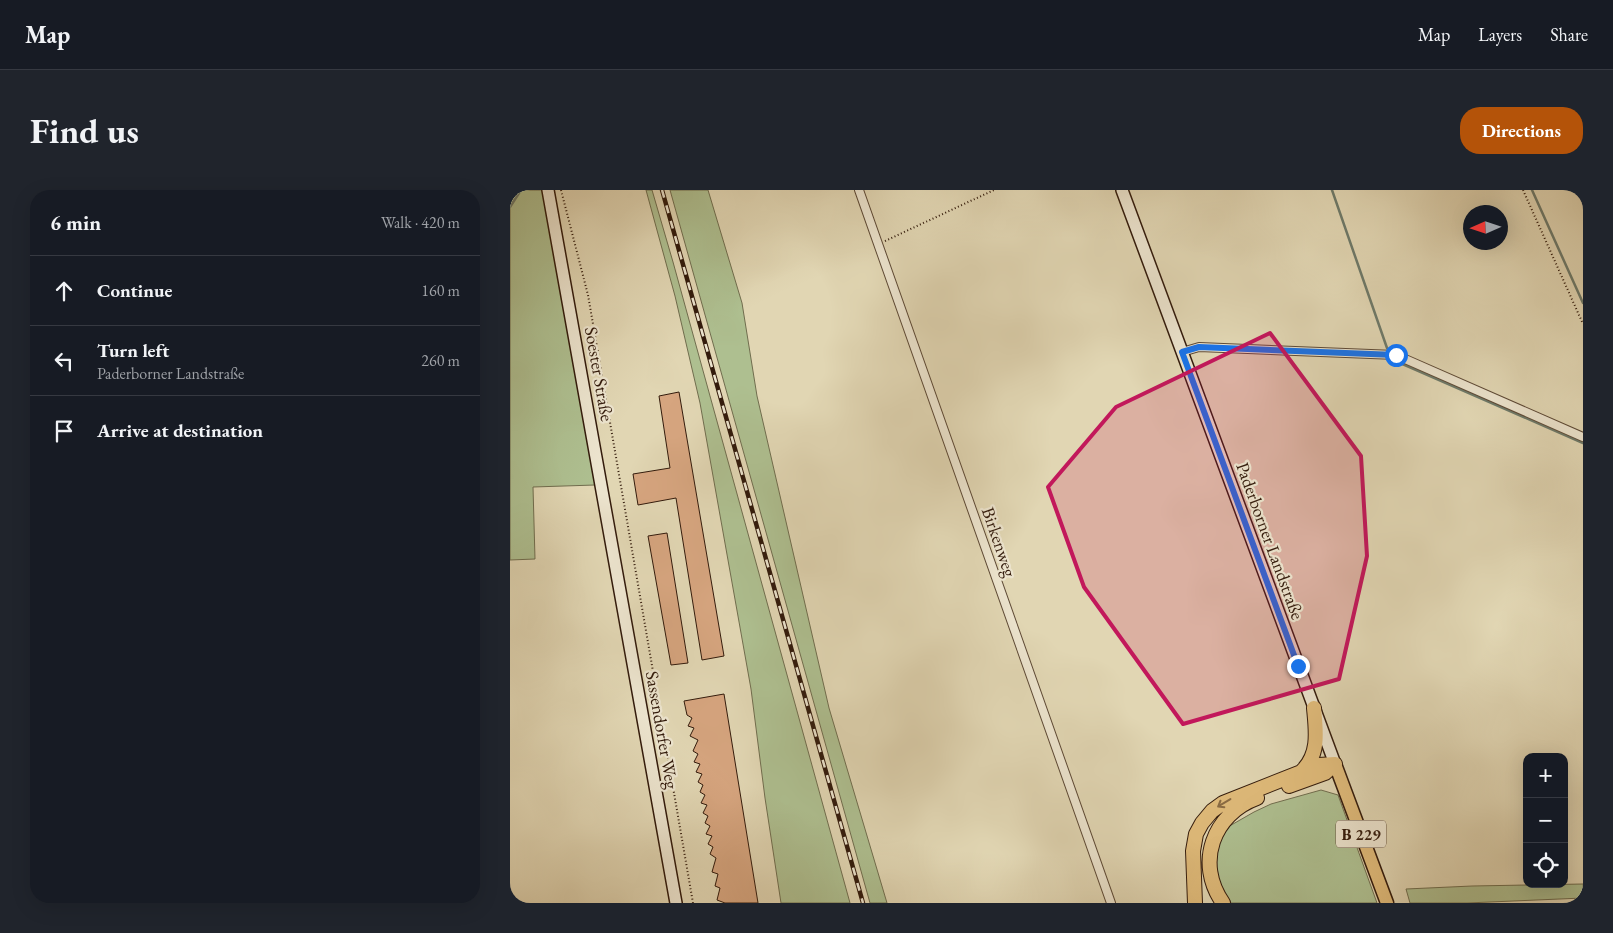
<!DOCTYPE html>
<meta charset="utf-8">
<style>
:root{--surface:#171b24;--page:#20242c;--text:#f1f3f6;--muted:#9ea1a6;--line:#363941;--accent:#b45309}
body{margin:0;font-family:"EB Garamond",serif;background:var(--page);color:var(--text)}
.controls{position:absolute;right:15px;bottom:15px;display:grid;overflow:hidden;border-radius:10px;box-shadow:0 5px 20px #0002}
.controls button{width:45px;height:45px;display:grid;place-items:center;padding:0;border:0;border-bottom:1px solid var(--line);background:var(--surface);color:var(--text);font:25px sans-serif}
.compass{position:absolute;left:953px;top:15px;width:45px;height:45px;border-radius:50%;background:var(--surface);box-shadow:0 5px 20px #0002;rotate:267deg}
.stop{position:absolute;width:15px;height:15px;margin:-11px;border:4px solid #1a73e8;border-radius:50%;background:#fff}
.stop.end{background:#1a73e8;border-color:#fff;box-shadow:0 1px 5px #0008}
.list{margin:0;padding:0;list-style:none}
h2{display:flex;justify-content:space-between;align-items:center;height:65px;margin:0;padding:0 20px;font-size:21px}
h2 small{font-size:16px;font-weight:400;color:var(--muted)}
.list li{display:grid;grid-template-columns:32px 1fr auto;gap:15px;align-items:center;box-sizing:border-box;height:70px;padding:0 20px;border-top:1px solid var(--line)}
.list b{display:block;font-size:19px;white-space:nowrap}
.list p{margin:0;font-size:16px;white-space:nowrap;color:var(--muted)}
.list em{font-size:16px;font-style:normal;color:var(--muted)}
.icon{flex:none;width:28px;height:28px;fill:none;stroke:currentColor;stroke-width:2;stroke-linecap:round;stroke-linejoin:round}
.map{position:relative;flex:none;width:1073px;height:713px;overflow:hidden;border-radius:20px}
header{display:flex;align-items:center;gap:30px;box-sizing:border-box;height:70px;padding:0 25px;background:var(--surface);border-bottom:1px solid var(--line)}
header strong{font-size:24px}
nav{display:flex;gap:28px;margin-inline-start:auto;font-size:18px}
.intro{display:flex;align-items:center;justify-content:space-between;box-sizing:border-box;height:120px;padding:0 30px}
h1{margin:0;font-size:35px}
.button{padding:12px 22px;border-radius:20px;background:var(--accent);color:#fff;font-size:18px;font-weight:700}
main{display:flex;gap:30px;padding:0 30px}
aside{flex:1;background:var(--surface);border-radius:20px;box-shadow:0 5px 20px #0002}
.map>svg:first-child{display:block}
.green{fill:#aebf90;stroke:#706d4e}
.lines{fill:none;stroke-linecap:round;stroke-linejoin:round}
.stream{stroke:#6e7a6a;stroke-width:2.5}
.building{fill:#d6a57f;stroke:#331b0c}
.street-casing{stroke:#5e4a36;stroke-width:10}
.secondary-casing{stroke:#331b0c;stroke-width:14}
.primary-casing{stroke:#331b0c;stroke-width:15}
.highway-casing{stroke:#331b0c;stroke-width:16}
.path{stroke:#331b0c;stroke-width:2;stroke-dasharray:1 2.5;stroke-linecap:butt}
.street{stroke:#ece4ce;stroke-width:8}
.secondary{stroke:#ece4ce;stroke-width:11}
.primary{stroke:#e0bb7a;stroke-width:12}
.highway{stroke:#e0bb7a;stroke-width:14}
.rail-casing{stroke:#331b0c;stroke-width:4.5}
.rail{stroke:#ece4ce;stroke-width:2.5;stroke-dasharray:8;stroke-linecap:butt}
.oneway{stroke:#8a6b43}
.route{stroke:#1a73e8;stroke-width:6}
.marked{fill:#c2185b;fill-opacity:0.2;stroke:#c2185b;stroke-width:4;stroke-linejoin:round}
.labels{text-anchor:middle;stroke-width:4.5;stroke-linejoin:round;paint-order:stroke}
.shield{fill:#ece4ce;stroke:#6a5746;stroke-width:1}
.shield-label{font-size:16px;font-weight:bold;fill:#331b0c}
.street-label{font-size:18px;fill:#331b0c;stroke:#ece4ce}
</style>
<header>
<strong>Map</strong>
<nav><a>Map</a><a>Layers</a><a>Share</a></nav>
</header>
<div class="intro"><h1>Find us</h1><a class="button">Directions</a></div>
<main>
<aside>
<h2>6 min<small>Walk · 420 m</small></h2>
<ul class="list">
<li><svg class="icon" aria-label="ahead" viewBox="0 0 24 24"><path d="M12 20V5M6 11l6-6 6 6"/></svg><div><b>Continue</b></div><em>160 m</em></li>
<li><svg class="icon" aria-label="left" viewBox="0 0 24 24"><path d="M17 20v-9H6M10 6l-5 5 5 5"/></svg><div><b>Turn left</b><p>Paderborner Landstraße</p></div><em>260 m</em></li>
<li><svg class="icon" aria-label="arrive" viewBox="0 0 24 24"><path d="M6 21V4h12l-3 4 3 4H6"/></svg><div><b>Arrive at destination</b></div></li>
</ul>
</aside>
<div class="map">
<svg width="1073" height="713" viewBox="0 0 1073 713">
<rect width="100%" height="100%" fill="#e1d6b3"/>
<filter id="stains"><feTurbulence type="fractalNoise" baseFrequency=".004" numOctaves="4"/><feColorMatrix values="0 0 0 0 .2 0 0 0 0 .09 0 0 0 0 .02 0 0 0 .5 -.17"/></filter>
<radialGradient id="worn" r=".72"><stop offset=".6" stop-color="#630" stop-opacity="0"/><stop offset="1" stop-color="#630" stop-opacity=".3"/></radialGradient>
<path class="green" d="M0,0H33L78,242L85,295L23,297L25,369L0,370Z
M136,0H142L163,72L340,713H271L255,608L241,499L190,213L165,106Z
M160,0H198L232,113L247,206L319,518L377,713H360Z
M811,600L828,605L867,713H721L710,696L705,677L707,657L716,638L744,622L761,614Z
M1073,694V708L957,713H900L896,699L962,696Z"/>
<g class="lines">
<path class="stream" d="M822,0L877,158
M1022,0L1073,113
M0,17L11,0
M881,169L1073,253"/>
</g>
<path class="building" d="M169,202L214,466L192,470L166,308L128,315L123,284L160,278L149,206Z
M157,343L178,473L161,475L138,346Z
M214,504L248,713H215L207,710L210,698L205,696L208,684L202,682L206,668L200,664L203,657L198,654L202,646L196,644L200,636L195,633L198,626L193,623L197,615L191,613L195,605L190,602L193,595L188,592L192,584L186,582L190,574L184,572L188,564L183,561L188,550L180,546L184,538L178,536L182,528L177,525L174,511Z"/>
<g class="lines">
<g class="street-casing">
<path id="street" d="M349,0L601,713
M672,162L689,157L886,165L1073,247"/>
</g>
<g class="secondary-casing">
<path id="secondary" d="M38,0L166,713
M612,0L825,574"/>
</g>
<g class="primary-casing">
<path id="primary" d="M825,574L877,713"/>
</g>
<g class="highway-casing">
<path id="highway" d="M792,581C810,564 806,540 804,518
M779,596L815,583L825,574
M685,713L683,661L686,644L692,633L702,621L713,613L809,575L825,574
M713,713C685,673 703,624 747,608"/>
</g>
<path class="path" d="M51,0L78,105L183,713
M1013,0L1073,134
M375,51L484,0"/>
<use href="#street" class="street"/>
<use href="#secondary" class="secondary"/>
<use href="#primary" class="primary"/>
<use href="#highway" class="highway"/>
<g class="rail-casing">
<path id="rail" d="M152,0L353,713"/>
</g>
<use href="#rail" class="rail"/>
</g>
<defs><path id="oneway-shaft" d="M-6 0H5M1.5-3L5.5 0L1.5 3" fill="none" stroke-width="1.6" stroke-linecap="round" stroke-linejoin="round" transform="scale(1.25)"/></defs>
<use class="oneway" href="#oneway-shaft" transform="translate(714 613) rotate(149)"/>
<g class="lines">
<path class="route" d="M788,476L672,162L689,157L886,165"/>
</g>
<path class="marked" d="M760,143L851,266L857,366L829,489L673,534L574,397L538,297L606,217Z"/>
<g class="labels">
<rect class="shield" x="826" y="630.5" width="50" height="27" rx="4"/>
<g class="shield-label">
<text x="851" y="650">B 229</text>
</g>
<g class="street-label">
<text transform="translate(89 184) rotate(80)" y="6">Soester Straße</text>
<text transform="translate(760 351) rotate(70)" y="6">Paderborner Landstraße</text>
<text transform="translate(489 352) rotate(71)" y="6">Birkenweg</text>
<text transform="translate(152 540) rotate(80)" y="6">Sassendorfer Weg</text>
</g>
</g>
<rect width="100%" height="100%" filter="url(#stains)"/>
<rect width="100%" height="100%" fill="url(#worn)"/>
</svg>
<div class="controls">
<button>+</button>
<button>−</button>
<button><svg class="icon" aria-label="locate" viewBox="0 0 24 24"><circle cx="12" cy="12" r="6"/><path d="M12 2v4M12 18v4M2 12h4M18 12h4"/></svg></button>
</div>
<svg class="compass" viewBox="-18 -18 36 36"><path d="M0-13l5 13h-10z" fill="#e53935"/><path d="M0 13l5-13h-10z" fill="#9ea1a6"/></svg>
<div class="stop" style="left:886px;top:165px"></div>
<div class="stop end" style="left:788px;top:476px"></div>
</div>
</main>
